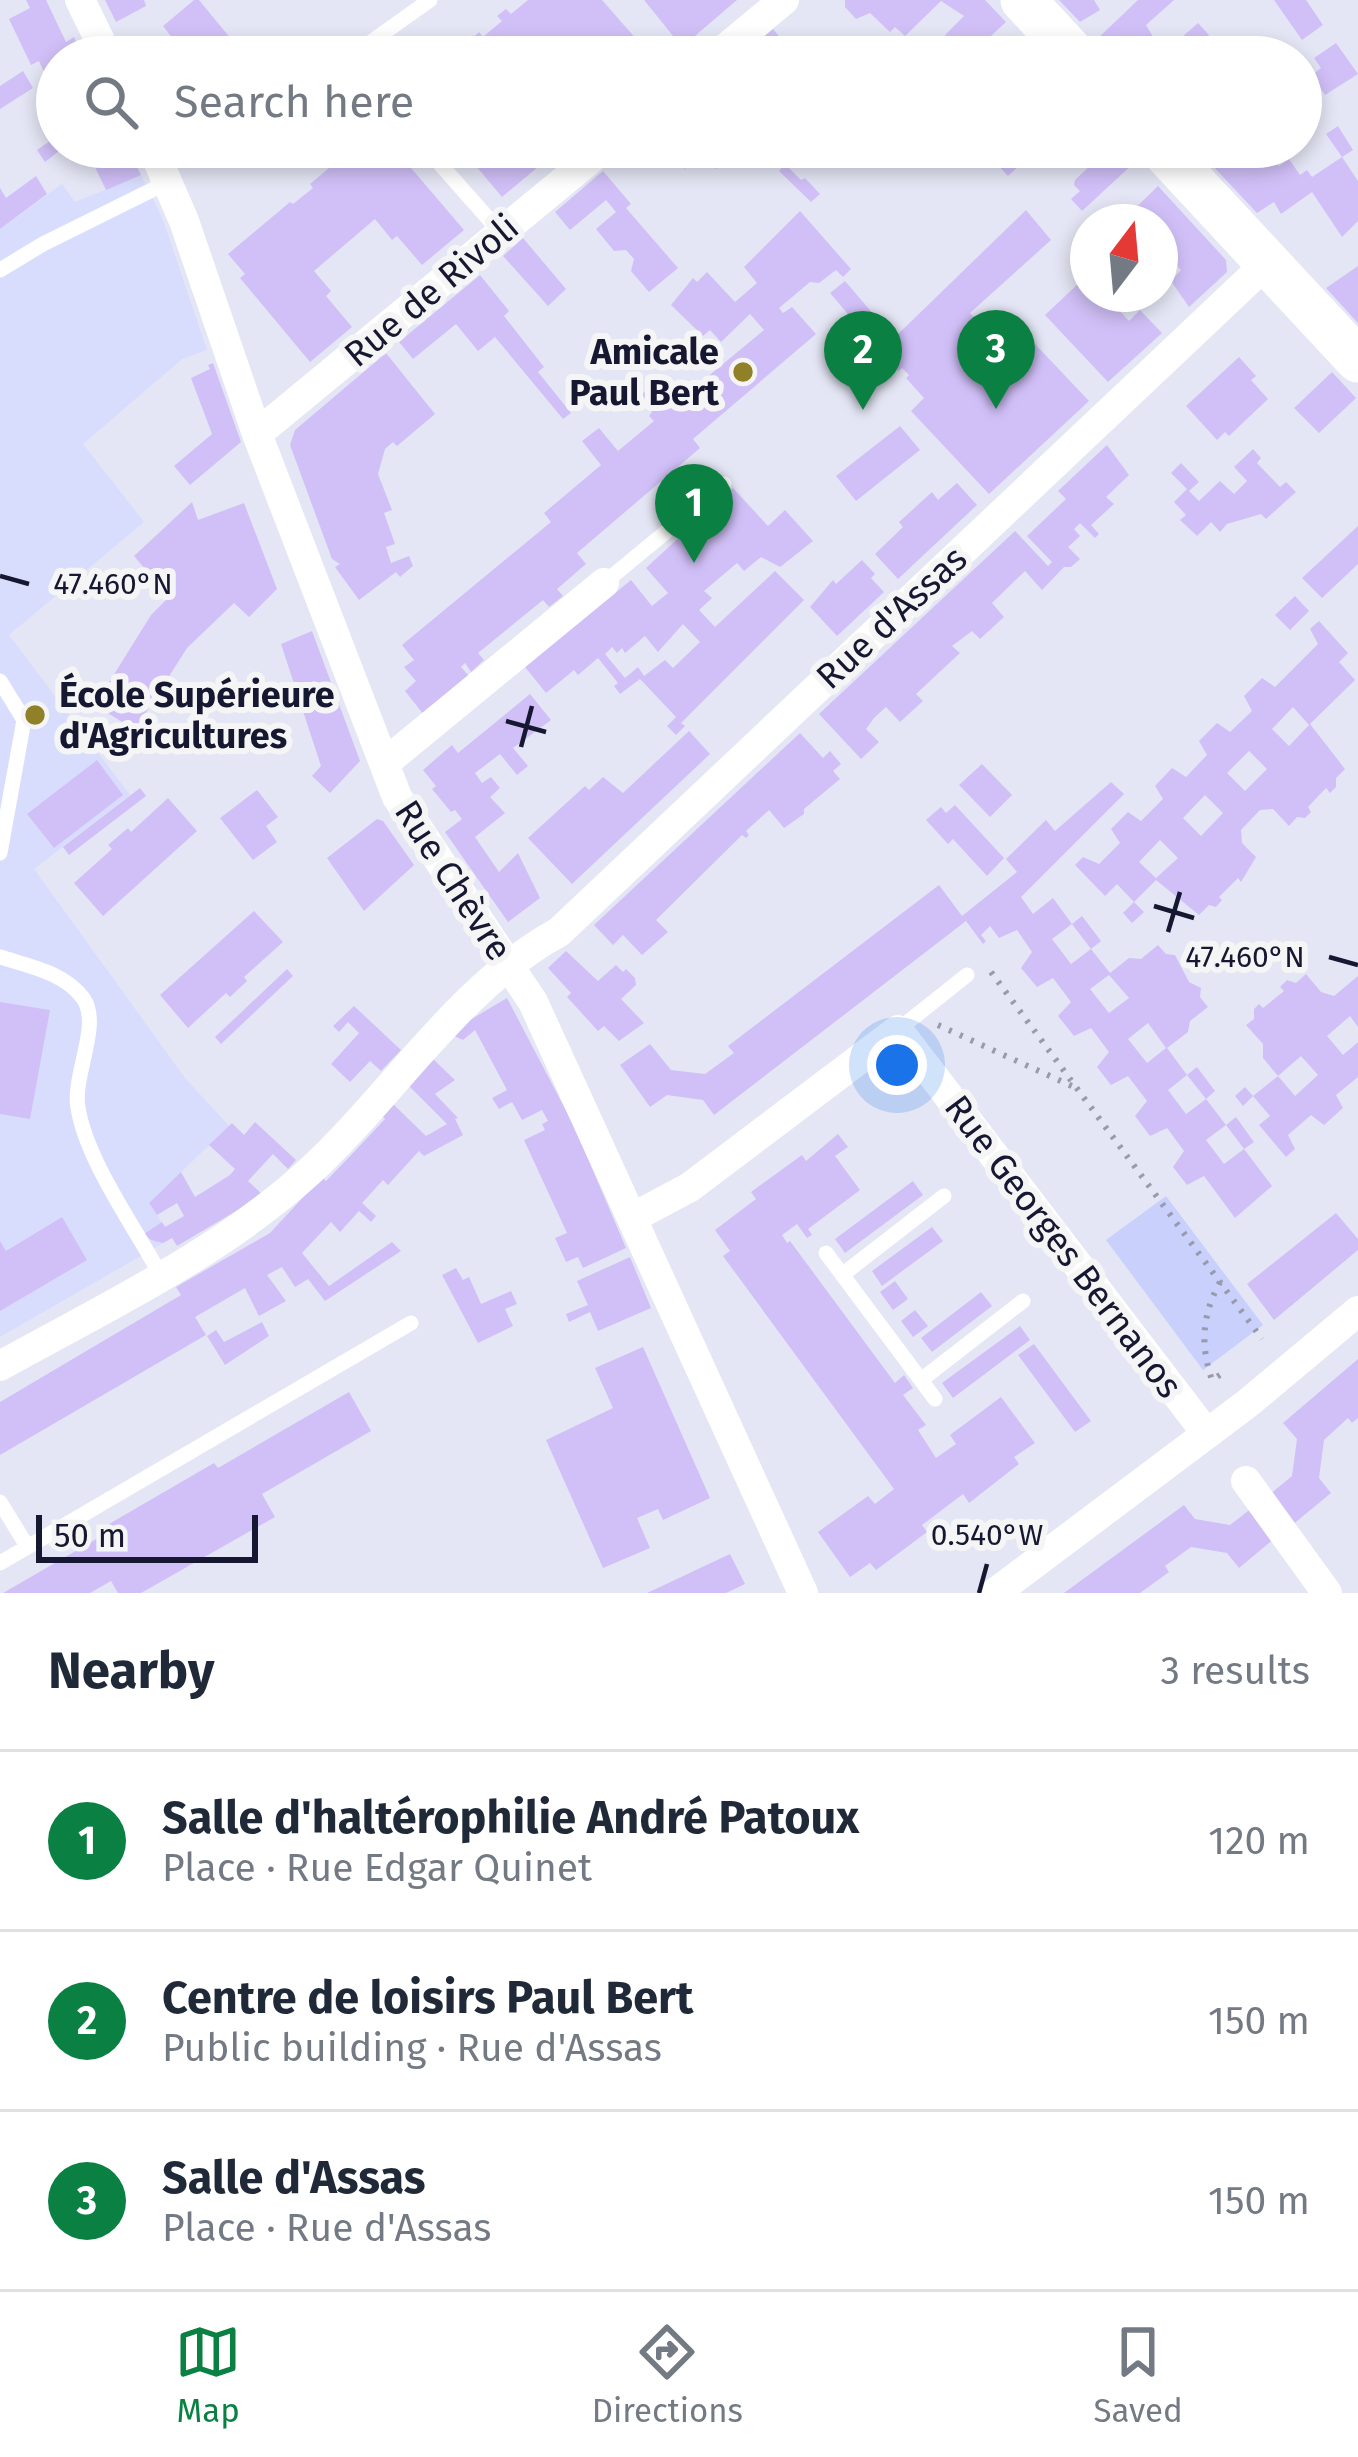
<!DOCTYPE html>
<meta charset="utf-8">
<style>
:root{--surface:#fff;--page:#f2f2f3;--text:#1f2937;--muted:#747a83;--line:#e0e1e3;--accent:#0b8043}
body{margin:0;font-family:"Fira Sans",sans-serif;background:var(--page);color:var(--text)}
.compass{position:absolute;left:1070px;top:204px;width:108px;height:108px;border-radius:50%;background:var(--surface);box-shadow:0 6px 18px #0003;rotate:16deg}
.scale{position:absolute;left:36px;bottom:30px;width:222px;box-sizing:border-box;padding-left:12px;border:6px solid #161731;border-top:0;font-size:33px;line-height:42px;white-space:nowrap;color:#161731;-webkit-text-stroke:9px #f5f5f5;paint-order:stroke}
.you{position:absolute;left:897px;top:1065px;width:42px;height:42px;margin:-30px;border:9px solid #fff;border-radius:50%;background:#1a73e8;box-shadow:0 0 0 18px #1a73e833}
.badge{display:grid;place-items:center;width:78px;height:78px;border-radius:50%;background:var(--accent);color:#fff;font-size:39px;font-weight:700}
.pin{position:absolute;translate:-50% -99px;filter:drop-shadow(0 3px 6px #0008)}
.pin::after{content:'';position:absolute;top:63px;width:42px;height:36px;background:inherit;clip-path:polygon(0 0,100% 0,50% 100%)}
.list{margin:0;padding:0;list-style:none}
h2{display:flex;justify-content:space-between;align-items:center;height:156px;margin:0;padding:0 48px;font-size:51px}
h2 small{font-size:39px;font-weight:400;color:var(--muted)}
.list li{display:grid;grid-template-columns:78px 1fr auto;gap:36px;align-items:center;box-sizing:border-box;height:180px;padding:0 48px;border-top:3px solid var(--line)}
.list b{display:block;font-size:45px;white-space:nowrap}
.list p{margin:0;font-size:39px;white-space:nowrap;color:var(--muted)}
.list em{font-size:39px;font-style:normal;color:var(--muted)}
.icon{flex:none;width:66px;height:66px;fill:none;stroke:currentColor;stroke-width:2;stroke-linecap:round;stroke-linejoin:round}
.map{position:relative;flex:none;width:1358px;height:1593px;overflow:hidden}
.search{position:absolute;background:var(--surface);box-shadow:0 6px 18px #0003;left:36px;right:36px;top:36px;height:132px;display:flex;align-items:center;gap:30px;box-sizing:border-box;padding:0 42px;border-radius:66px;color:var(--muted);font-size:45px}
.sheet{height:696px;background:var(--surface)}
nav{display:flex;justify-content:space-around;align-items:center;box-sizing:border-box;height:168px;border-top:3px solid var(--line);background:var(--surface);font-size:33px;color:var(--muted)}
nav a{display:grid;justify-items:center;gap:6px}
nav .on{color:var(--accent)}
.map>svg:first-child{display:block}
.built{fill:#d9ddfd}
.green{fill:#cad0fc}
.building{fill:#d1c0f8;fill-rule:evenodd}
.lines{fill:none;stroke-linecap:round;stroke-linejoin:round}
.path{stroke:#989aad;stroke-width:6;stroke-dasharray:3 9;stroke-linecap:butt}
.lane{stroke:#fff;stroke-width:15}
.street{stroke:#fff;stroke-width:30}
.secondary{stroke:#fff;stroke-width:45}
.ticks{fill:none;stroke:#161731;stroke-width:4.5}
.poi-dot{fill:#908027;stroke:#f5f5f5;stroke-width:4.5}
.labels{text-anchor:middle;stroke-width:12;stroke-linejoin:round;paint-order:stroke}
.street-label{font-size:36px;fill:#161731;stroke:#f5f5f5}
.poi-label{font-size:36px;font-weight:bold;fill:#161731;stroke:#f5f5f5;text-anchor:end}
.ticks-label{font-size:30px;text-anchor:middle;fill:#161731;stroke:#f5f5f5;stroke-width:12;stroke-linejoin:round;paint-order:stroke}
</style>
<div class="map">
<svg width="1358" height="1593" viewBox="0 0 1358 1593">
<rect width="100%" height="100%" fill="#e4e6f5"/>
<path class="built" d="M141,175L162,217L207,350L182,359L83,444L144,522L9,635L130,795L34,869L185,1078L229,1126L149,1203L172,1238L0,1337V229L62,184L75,202Z"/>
<path class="green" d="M1166,1196L1263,1325L1203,1370L1106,1240Z"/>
<path class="building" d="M26,0H46L66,42L74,37L83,57H57V100L39,61L31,65L9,19L30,8Z
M105,0H144L146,6L116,22Z
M194,0H199L236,45L222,57H187L163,26Z
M528,0H602L652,57H561L559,54L555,57H460L474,45L470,40L479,32L483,37L502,21L497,16L506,9L511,14Z
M644,0H737L682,47Z
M845,0H985L1006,22L968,57L945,35L964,16L941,1L905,36L895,27L890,32L870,13L856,19L845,7Z
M1059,0H1094L1100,10L1080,22Z
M1138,0H1174L1146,25L1162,52L1156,57H1112L1096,40Z
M1274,0H1306L1323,25L1302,40Z
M1198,23L1209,35L1193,49L1200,57H1170L1177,52L1172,46Z
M773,29L795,55L792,57H757L749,49Z
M1336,43L1358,74L1325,95L1312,75L1321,68L1314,58Z
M23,71L33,88L0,109V86Z
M1338,126L1353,150L1342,157L1326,134Z
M57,136V147H127L141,175L106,190L93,163L88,165L82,151L69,156L64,147L45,162L37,150Z
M206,147H244L214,168L200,153Z
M354,147H384L389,152L394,148L464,230L422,265L397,236L392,240L375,219L314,271L331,291L326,296L352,327L310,362L240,278L245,274L228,254L290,202L293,204L313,188L310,184Z
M460,147H534L545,161L502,197Z
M669,147H744L716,169L704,153L685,169Z
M942,147H1039L1008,176L982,148L970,159L962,151L950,155Z
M1110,147H1122L1135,162L1082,211L1071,199L1080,191L1074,185L1075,180Z
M1195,147H1262L1279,166L1289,159L1300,175L1307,170L1312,177L1342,157L1358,181V221L1342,237L1312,192L1281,214L1274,202L1257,213Z
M785,164L801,180L805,178L820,194L811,202L779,171Z
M603,171L631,204L626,208L678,268L649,292L631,271L634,259L626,250L614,251L596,229L616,212L606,200L570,230L555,212Z
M36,176L47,194L0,229V188L6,198Z
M1158,186L1226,260L1227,272L1189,307L1171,281L1181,270L1170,258L1160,267V222H1121Z
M1026,210L1051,240L970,313L991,335L1002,324L1009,332L1017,325L1089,401L989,494L911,411L924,398L906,378L909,375L902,368L898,371L881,351L871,360L861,348L870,340L830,293L845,281L894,338Z
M800,211L851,269L843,277L836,270L819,283L810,282L779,308L783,313L792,307L816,334L693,439L700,448L577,553L586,564L557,589L563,596L549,607L543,600L478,653L484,660L471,672L465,663L461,667L470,677L424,715L405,691L416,681L404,667L414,660L402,645L551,522L544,513L601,465L582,441L599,428L618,451L654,421L649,416L652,412L639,397L651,386L663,399L669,394L676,403L764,330L750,314L721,342L710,330L703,336L671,305L693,278L697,282L707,272L735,302L757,283L744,267Z
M523,238L566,289L548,306L503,256Z
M1358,266V323L1326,288Z
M480,275L509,311L504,316L544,367L538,372L571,413L563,419L495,337L478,351L456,324L413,359L399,342Z
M1080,282L1101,303L1107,297L1129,321L1140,310L1162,333L1108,382L1045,315Z
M386,353L435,414L397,446L393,442L385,449L378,474L392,510L384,513L395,544L386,547L391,563L409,556L413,566L400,577L396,572L359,600L335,567L340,564L332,559L290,445L295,430Z
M1239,357L1256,376L1251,380L1268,399L1229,436L1225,432L1217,440L1186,406Z
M213,363L241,442L190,485L174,466L212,434L191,378L210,369L208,365Z
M1332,372L1356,398L1319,433L1294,408Z
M900,426L920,450L856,501L836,476Z
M1107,445L1129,475L1106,497L1114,504L1091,525L1099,534L1095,538L1080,523L1074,529L1080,536L1068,547L1080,559L1071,567H1064L1042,590L1025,571L992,603L1004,617L980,639L972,631L952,646L960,653L916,694L923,701L900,722L886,707L874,718L866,729L879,742L861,759L819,714L1015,531L1048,566L1052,562L1027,536L1066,499L1058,491Z
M1253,449L1261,458L1257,463L1280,487L1286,482L1296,492L1266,519L1261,514L1227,524L1220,532L1211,522L1197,536L1180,520L1186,515L1174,502L1187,489L1171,473L1181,463L1199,482L1189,491L1199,501L1220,481L1234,494L1247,481L1234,467Z
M957,483L977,505L898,579L875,554L903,527L899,522L932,492L938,500Z
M733,488L768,526L785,510L813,541L780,567L761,557L744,571L737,563L704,591L712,598L699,610L715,627L775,571L804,600L681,723L685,726L676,735L667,726L676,717L640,679L620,694L614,686L618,683L598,658L578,675L574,670L546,693L525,667L631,580L652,606L668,593L646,568ZM683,624L700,642L673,668L665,660L644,676L638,667L625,678L605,654L612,647L617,653L622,648L625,653L645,636L658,652Z
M192,502L198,520L244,503L277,589L249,617L234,603L187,648L135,730L95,705L151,615L169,597L134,556Z
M1358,526V564L1322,598L1302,578Z
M862,560L875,574L871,578L884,592L837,636L810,607L833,580L836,584Z
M1295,596L1309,611L1290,630L1275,615Z
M1319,621L1348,653L1339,662L1355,680L1310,724L1345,769L1336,778V787L1330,793L1326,788L1308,807L1311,812L1305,818L1297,817L1289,826L1273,809L1260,810L1241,830L1242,843L1256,857L1241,882L1238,878L1219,897L1222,900L1216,907L1209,905L1199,915L1156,880L1134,902L1144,912L1132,923L1123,913L1134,902L1117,884L1105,896L1075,865L1083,857L1099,864L1120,843L1111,829L1128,812L1141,821L1163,799L1155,786L1172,768L1186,777L1207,755L1199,741L1217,723L1230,732L1252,711L1244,696L1262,678L1275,687L1318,644L1310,629ZM1293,707L1309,725L1289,746L1272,729ZM1249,751L1267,769L1245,791L1227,773ZM1205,795L1223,813L1201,836L1183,818ZM1160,840L1178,858L1156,878L1139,862Z
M312,631L360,761L330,793L312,776L321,766L281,644Z
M530,694L551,720L513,748L528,766L517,775L500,754L475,773L482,783L491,777L500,788L490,797L505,813L475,837L499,872L518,853L540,898L508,922L445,832L462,819L455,810L451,812L432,789L436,786L423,770L452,745L458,753Z
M689,731L710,754L572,884L528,838L585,786L589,790L603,777L623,793Z
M800,733L823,758L830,751L841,764L833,771L840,779L804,809V814L784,828L769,810L746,831L749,835L746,838L742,835L656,920L668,932L642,955L623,935L613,945L594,925Z
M97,760L123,795L54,848L27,814Z
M982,764L1012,795L990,817L959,785Z
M1111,782L1124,794L1021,897L1033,914L1053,898L1072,924L1052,939L1071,964L1091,949L1110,973L1129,958L1141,959L1158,945L1166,954L1175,955L1189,982L1201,988L1200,997L1208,1007L1190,1021L1188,1032L1167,1048L1187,1075L1168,1090L1186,1114L1206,1099L1226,1125L1206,1140L1224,1164L1244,1149L1226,1125L1236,1117L1254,1142L1244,1149L1272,1186L1235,1218L1204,1176L1187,1185L1173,1167L1184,1151L1167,1128L1150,1136L1135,1116L1147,1101L1128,1076L1111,1085L1097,1067L1109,1052L1091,1028L1074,1036L1058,1016L1071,1002L1053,978L1037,987L1021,968L1032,952L1017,930L999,938L990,926L981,935L986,941L983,944L966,921L714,1115L703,1100L667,1095L650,1107L620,1065L650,1044L671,1070L705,1074L734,1053L728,1046L939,885L962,916L1017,872L1006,859L1046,820L1055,831ZM1109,975L1129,998L1109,1013L1090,989ZM1148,1023L1166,1048L1147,1063L1128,1039Z
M140,788L146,796L69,855L63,847Z
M257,790L278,817L266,826L277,842L253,860L220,818Z
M168,798L197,831L103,916L74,883L112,849L108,845L128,828L131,832Z
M955,805L1004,858L987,876L953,839L948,844L926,820L941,807L946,813Z
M377,819L383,821L414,865L364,911L327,858Z
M254,911L283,942L244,977L247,981L230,997L226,993L188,1028L160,995Z
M1082,916L1101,941L1091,949L1072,924Z
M566,951L598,981L616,965L623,972L626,969L635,978L636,985L621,999L644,1023L619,1041L604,1026L598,1031L567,997L571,993L548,968Z
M287,969L293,976L221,1044L215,1037Z
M1306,974L1321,992L1334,996L1358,976V1027L1350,1016L1327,1036L1343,1055L1358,1042V1077L1336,1095L1343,1108L1324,1125L1311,1115L1288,1135L1295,1149L1286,1157L1259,1125L1270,1116L1253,1096L1243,1106L1235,1096L1245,1087L1253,1096L1278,1076L1263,1058V1044L1246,1025L1254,1019V1009L1259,1004L1263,1008L1284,991L1280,987L1287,980L1296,983ZM1301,1056L1318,1075L1295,1096L1278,1076Z
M507,998L574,1126L626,1248L583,1268L578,1257L566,1262L555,1238L567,1233L524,1140L545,1130L542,1124L548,1121L542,1110L522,1120L512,1102L499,1109L492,1098L507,1090L475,1030L463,1040L454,1036L470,1020Z
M0,1002L50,1010L30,1119L0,1114Z
M354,1006L401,1050L381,1071L370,1061L350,1082L331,1064L359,1033L348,1022L339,1032L333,1026Z
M433,1059L455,1080L435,1094L458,1118L455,1119L463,1135L424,1156L419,1151L388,1185L383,1180L362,1203L376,1216L371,1222L359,1211L340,1232L331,1222L302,1253L329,1286L392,1242L401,1251L325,1301L308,1279L295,1287L282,1267L267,1275L286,1301L259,1316L245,1288L195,1317L206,1335L0,1455V1402L181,1295L176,1287L270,1233L322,1177L326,1181L354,1152L385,1119L381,1115L392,1103L426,1136L447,1124L408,1085Z
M1197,1067L1215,1091L1206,1099L1187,1075Z
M255,1122L296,1160L288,1169L273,1154L248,1181L263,1195L177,1246L172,1238L163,1243L151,1240L144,1234L162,1222L165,1227L184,1216L177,1203L157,1215L149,1203L181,1172L195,1197L230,1175L235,1169L209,1145L232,1123L244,1135Z
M838,1134L848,1147L835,1156L860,1190L808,1229L812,1235L807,1238L797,1224L782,1235L787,1243L790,1241L895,1383L904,1375L913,1388L903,1395L926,1425L918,1430L936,1458L956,1444L950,1435L1001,1397L1035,1443L1014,1457L1019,1464L969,1503L963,1494L922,1525L927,1532L907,1547L876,1570L870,1563L850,1577L818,1532L868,1496L875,1504L894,1489L723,1256L730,1251L715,1230L756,1199L751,1192L802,1155L806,1161Z
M913,1181L923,1195L845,1253L835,1239Z
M1336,1213L1358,1239V1250L1274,1320L1247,1284Z
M62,1217L87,1260L0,1311V1241L6,1251Z
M932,1227L943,1241L882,1286L872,1271Z
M630,1257L651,1308L598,1331L590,1312L569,1322L566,1314L588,1305L577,1281Z
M456,1268L463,1280L469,1277L481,1304L511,1291L517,1304L505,1309L513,1326L478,1343L442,1275Z
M895,1281L908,1299L893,1310L880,1292Z
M981,1292L992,1306L932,1352L921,1338Z
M915,1310L928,1326L913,1337L901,1321Z
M262,1322L269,1336L225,1365L207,1336L216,1330L224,1342Z
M1020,1326L1030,1340L953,1398L942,1383Z
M1034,1344L1091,1421L1075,1432L1018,1355Z
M643,1347L710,1498L663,1520L658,1509L637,1518L650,1548L603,1568L546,1440L613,1408L595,1368Z
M1358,1359V1418L1352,1423L1348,1418L1324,1440L1319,1478L1331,1493L1291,1526L1268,1496L1292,1476L1297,1439L1283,1423Z
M349,1392L371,1431L262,1494L275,1517L141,1593H118L111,1581L90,1593H3L112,1530L109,1524L214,1463L218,1468Z
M1257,1504L1281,1533L1239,1568L1227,1553L1191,1547L1165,1566L1169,1572L1140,1593H1064L1184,1505L1195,1519L1230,1525Z
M730,1554L745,1584L726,1593H647Z"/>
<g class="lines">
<path class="path" d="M991,972L1262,1339
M938,1025L1076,1088
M1220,1282C1202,1315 1200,1345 1212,1380L1223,1373"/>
<path class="lane" d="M350,57L430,0
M425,147L501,233
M0,270L43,244L168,182
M604,583L724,484
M0,681L24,720L0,853
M0,957C28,966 64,972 83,998C102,1024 72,1076 78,1108C87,1162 135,1227 161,1276
M898,1030L967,975
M826,1253L935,1399
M842,1275L944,1196
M921,1380L1023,1301
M0,1502L27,1546
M0,1563L411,1323"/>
<path class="street" d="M80,0L108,57
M715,57L784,0
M152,147L184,221L257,434L397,797L533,1002L803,1593
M257,434L605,147
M386,762L604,583
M634,1217L690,1187L898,1030L1207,1434
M0,1366C106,1307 219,1254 309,1172C394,1094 457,988 559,932L1267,263
M1246,1481L1327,1593
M995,1593L1248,1403L1358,1311"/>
<path class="secondary" d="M1023,0L1076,57
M1160,147L1358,360"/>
</g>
<path class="ticks" d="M0,576L29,584M506,721L546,732M521,747L532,706M1154,906L1194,918M1168,932L1180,892M1329,957L1358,965M979,1593L987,1564"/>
<g class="poi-dot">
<circle cx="743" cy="372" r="12"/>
<circle cx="35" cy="715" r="12"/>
</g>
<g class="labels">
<g class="street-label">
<text transform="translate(431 290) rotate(-40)" y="13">Rue de Rivoli</text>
<text transform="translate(891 617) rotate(-43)" y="13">Rue d'Assas</text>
<text transform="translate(454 880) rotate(57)" y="13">Rue Chèvre</text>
<text transform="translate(1064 1246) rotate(53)" y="13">Rue Georges Bernanos</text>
</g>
<g class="poi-label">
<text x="719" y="364">Amicale<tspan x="719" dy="41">Paul Bert</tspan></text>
<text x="59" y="707" text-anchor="start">École Supérieure<tspan x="59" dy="41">d'Agricultures</tspan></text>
</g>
</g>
<g class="ticks-label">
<text x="113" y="594">47.460°N</text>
<text x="1245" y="967">47.460°N</text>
<text x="987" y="1545">0.540°W</text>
</g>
</svg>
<svg class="compass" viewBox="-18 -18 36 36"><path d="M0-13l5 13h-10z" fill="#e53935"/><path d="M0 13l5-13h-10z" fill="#747a83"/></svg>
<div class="scale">50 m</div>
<div class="you"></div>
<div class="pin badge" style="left:694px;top:563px">1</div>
<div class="pin badge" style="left:863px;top:410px">2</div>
<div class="pin badge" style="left:996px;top:409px">3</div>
<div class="search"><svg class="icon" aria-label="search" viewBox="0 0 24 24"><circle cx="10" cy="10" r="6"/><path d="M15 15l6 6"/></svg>Search here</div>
</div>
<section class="sheet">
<h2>Nearby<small>3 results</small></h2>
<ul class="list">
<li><span class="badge">1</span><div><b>Salle d'haltérophilie André Patoux</b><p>Place · Rue Edgar Quinet</p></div><em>120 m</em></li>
<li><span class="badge">2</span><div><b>Centre de loisirs Paul Bert</b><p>Public building · Rue d'Assas</p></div><em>150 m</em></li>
<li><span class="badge">3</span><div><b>Salle d'Assas</b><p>Place · Rue d'Assas</p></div><em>150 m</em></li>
</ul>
</section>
<nav>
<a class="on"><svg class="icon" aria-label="map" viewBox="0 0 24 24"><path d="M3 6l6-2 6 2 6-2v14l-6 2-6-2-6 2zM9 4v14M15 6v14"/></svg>Map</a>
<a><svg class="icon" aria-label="directions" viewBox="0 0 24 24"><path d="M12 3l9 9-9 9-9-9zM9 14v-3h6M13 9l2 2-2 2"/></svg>Directions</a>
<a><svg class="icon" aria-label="saved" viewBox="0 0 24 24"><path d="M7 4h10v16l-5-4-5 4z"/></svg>Saved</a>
</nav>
